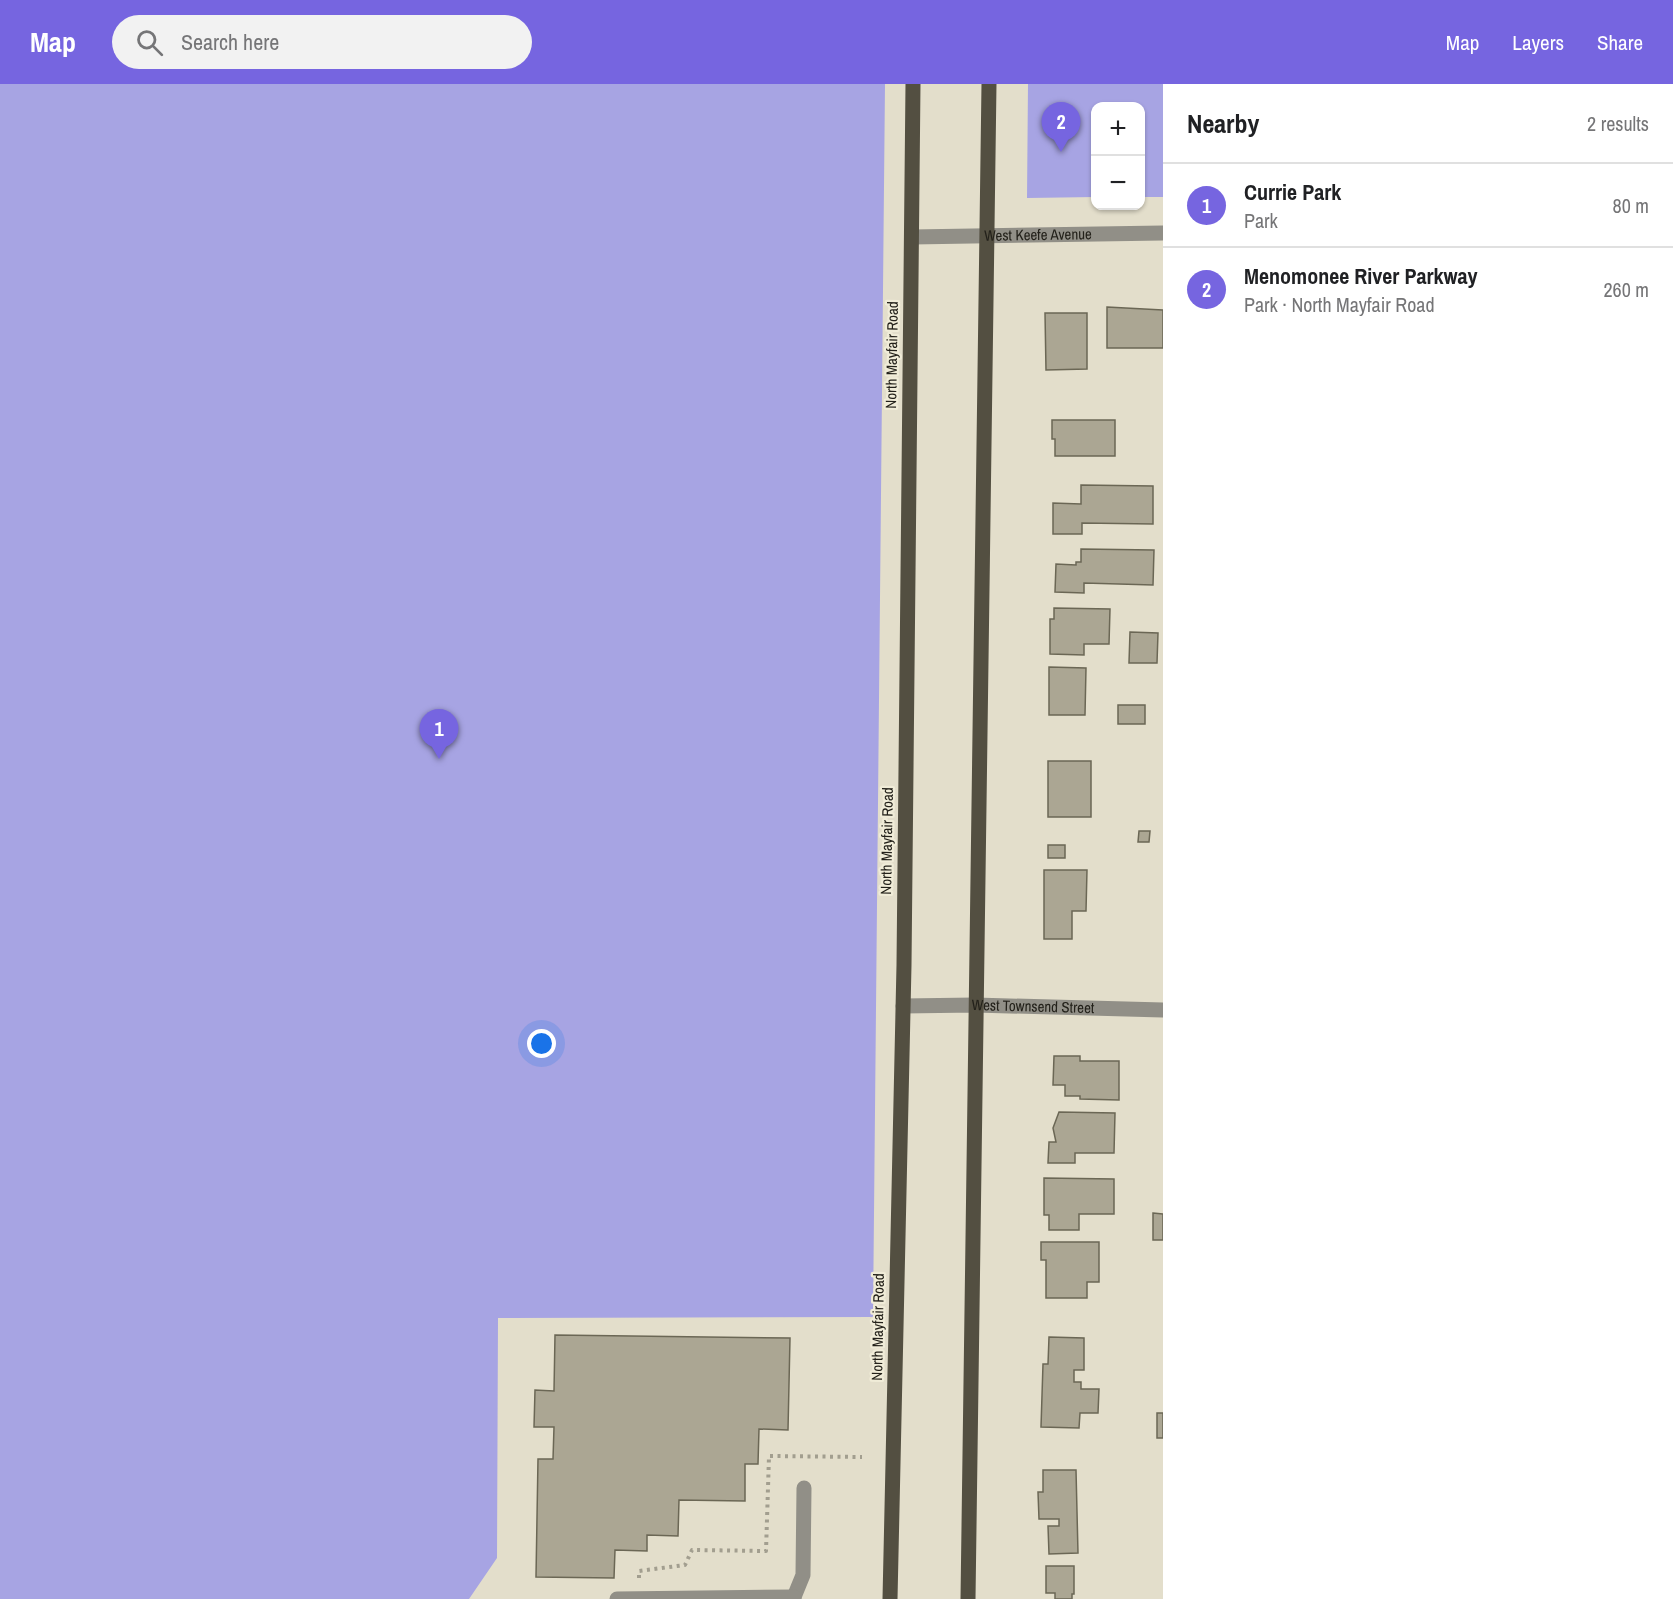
<!DOCTYPE html>
<meta charset="utf-8">
<style>
:root{--surface:#fff;--page:#f2f2f2;--text:#202124;--muted:#757577;--line:#e0e0e0;--accent:#7665e0}
body{margin:0;font-family:"Archivo Narrow",sans-serif;background:var(--page);color:var(--text)}
.controls{position:absolute;right:18px;top:18px;display:grid;overflow:hidden;border-radius:12px;box-shadow:0 2px 4px #0004}
.controls button{width:54px;height:54px;display:grid;place-items:center;padding:0;border:0;border-bottom:2px solid var(--line);background:var(--surface);color:var(--text);font:30px sans-serif}
.you{position:absolute;left:542px;top:960px;width:21px;height:21px;margin:-15px;border:4px solid #fff;border-radius:50%;background:#1a73e8;box-shadow:0 0 0 9px #1a73e833}
.badge{display:grid;place-items:center;width:39px;height:39px;border-radius:50%;background:var(--accent);color:#fff;font-size:20px;font-weight:700}
.pin{position:absolute;translate:-50% -50px;filter:drop-shadow(0 2px 3px #0008)}
.pin::after{content:'';position:absolute;top:32px;width:21px;height:18px;background:inherit;clip-path:polygon(0 0,100% 0,50% 100%)}
.list{margin:0;padding:0;list-style:none}
h2{display:flex;justify-content:space-between;align-items:center;height:78px;margin:0;padding:0 24px;font-size:26px}
h2 small{font-size:20px;font-weight:400;color:var(--muted)}
.list li{display:grid;grid-template-columns:39px 1fr auto;gap:18px;align-items:center;box-sizing:border-box;height:84px;padding:0 24px;border-top:2px solid var(--line)}
.list b{display:block;font-size:22px;white-space:nowrap}
.list p{margin:0;font-size:20px;white-space:nowrap;color:var(--muted)}
.list em{font-size:20px;font-style:normal;color:var(--muted)}
.icon{flex:none;width:33px;height:33px;fill:none;stroke:currentColor;stroke-width:2;stroke-linecap:round;stroke-linejoin:round}
.map{position:relative;flex:none;width:1163px;height:1515px;overflow:hidden}
header{display:flex;align-items:center;gap:36px;box-sizing:border-box;height:84px;padding:0 30px;background:var(--accent);color:#fff}
header strong{font-size:28px}
nav{display:flex;gap:33px;margin-inline-start:auto;font-size:21px}
.search{width:420px;height:54px;background:var(--page);display:flex;align-items:center;gap:15px;box-sizing:border-box;padding:0 21px;border-radius:33px;color:var(--muted);font-size:22px}
main{display:flex}
aside{flex:1;background:var(--surface)}
.map>svg:first-child{display:block}
.green{fill:#a7a4e3}
.building{fill:#aba693;stroke:#6b6755;stroke-width:1.5}
.lines{fill:none;stroke-linecap:round;stroke-linejoin:round}
.path{stroke:#a29e8f;stroke-width:4;stroke-dasharray:3 4.5;stroke-linecap:butt}
.minor{stroke:#918f87;stroke-width:15}
.major{stroke:#534f41;stroke-width:15}
.labels{text-anchor:middle;stroke-width:4.5;stroke-linejoin:round;paint-order:stroke}
.street-label{font-size:15px;fill:#23211a;stroke:#f0ecd8}
</style>
<header>
<strong>Map</strong>
<div class="search"><svg class="icon" aria-label="search" viewBox="0 0 24 24"><circle cx="10" cy="10" r="6"/><path d="M15 15l6 6"/></svg>Search here</div>
<nav><a>Map</a><a>Layers</a><a>Share</a></nav>
</header>
<main>
<div class="map">
<svg width="1163" height="1515" viewBox="0 0 1163 1515">
<rect width="100%" height="100%" fill="#e3decb"/>
<path class="green" d="M0,0H885L873,1233L498,1234L497,1474L469,1515H0Z
M1028,0H1163V113H1141L1140,22H1096L1095,113L1027,114Z"/>
<path class="building" d="M1107,223L1163,226V264H1107Z
M1045,229H1087V285L1046,286Z
M1052,336H1115V372H1055V355H1052Z
M1081,401L1153,402V440L1082,439V450H1053V419L1081,420Z
M1081,465L1154,466L1153,501L1084,499V509L1055,508L1056,480L1076,481V478H1081Z
M1054,524L1110,525L1109,560H1084V571L1050,570V535H1054Z
M1130,548L1158,549L1157,579H1129Z
M1049,583L1086,584L1085,631H1049Z
M1118,621H1145V640H1118Z
M1048,677H1091V733H1048Z
M1139,747H1150L1149,758H1138Z
M1048,761H1065V774H1048Z
M1044,786H1087L1086,827H1072V855H1044Z
M1054,972H1080V977H1119V1016L1080,1015V1012H1065V1001H1053Z
M1059,1028L1115,1029L1114,1069H1075V1079H1048L1049,1058H1056L1053,1044Z
M1044,1094L1114,1095V1130H1079V1146H1049V1131H1044Z
M1153,1129L1163,1130V1156H1153Z
M1041,1158H1099V1198H1087V1214H1046V1176H1041Z
M555,1251L790,1254L788,1346L759,1345L758,1380H745V1417L679,1416L678,1452L647,1451V1467L615,1466L614,1494L536,1493L538,1375H553L554,1343H534L535,1306L554,1307Z
M1049,1253L1084,1254V1286H1074V1298H1081V1305H1099L1098,1329H1080L1079,1344L1041,1343L1043,1280H1048Z
M1157,1329H1163V1354H1157Z
M1043,1386H1076L1078,1469L1049,1470L1048,1442H1059V1435H1039L1038,1408H1043Z
M1046,1482H1074V1510H1072V1515H1055V1509H1046Z"/>
<g class="lines">
<path class="path" d="M639,1494V1487L685,1481L692,1466L766,1467L769,1372L862,1373"/>
<g class="minor">
<path id="s1" d="M912,153L1163,149"/>
<path id="s2" d="M903,922L975,921L1163,926"/>
<path d="M794,1513L803,1491L804,1404"/>
<path d="M617,1515L794,1513V1515"/>
</g>
<path class="major" d="M890,1515L904,881L913,0
M968,1515L989,0"/>
</g>
<g class="labels">
<g class="street-label">
<text dy="5" stroke="none"><textPath href="#s1" startOffset="126">West Keefe Avenue</textPath></text>
<text transform="translate(892 271) rotate(-89)" y="5">North Mayfair Road</text>
<text transform="translate(887 757) rotate(-89)" y="5">North Mayfair Road</text>
<text dy="5" stroke="none"><textPath href="#s2" startOffset="130">West Townsend Street</textPath></text>
<text transform="translate(878 1243) rotate(-89)" y="5">North Mayfair Road</text>
</g>
</g>
</svg>
<div class="controls">
<button>+</button>
<button>−</button>
</div>
<div class="you"></div>
<div class="pin badge" style="left:439px;top:675px">1</div>
<div class="pin badge" style="left:1061px;top:68px">2</div>
</div>
<aside>
<h2>Nearby<small>2 results</small></h2>
<ul class="list">
<li><span class="badge">1</span><div><b>Currie Park</b><p>Park</p></div><em>80 m</em></li>
<li><span class="badge">2</span><div><b>Menomonee River Parkway</b><p>Park · North Mayfair Road</p></div><em>260 m</em></li>
</ul>
</aside>
</main>
